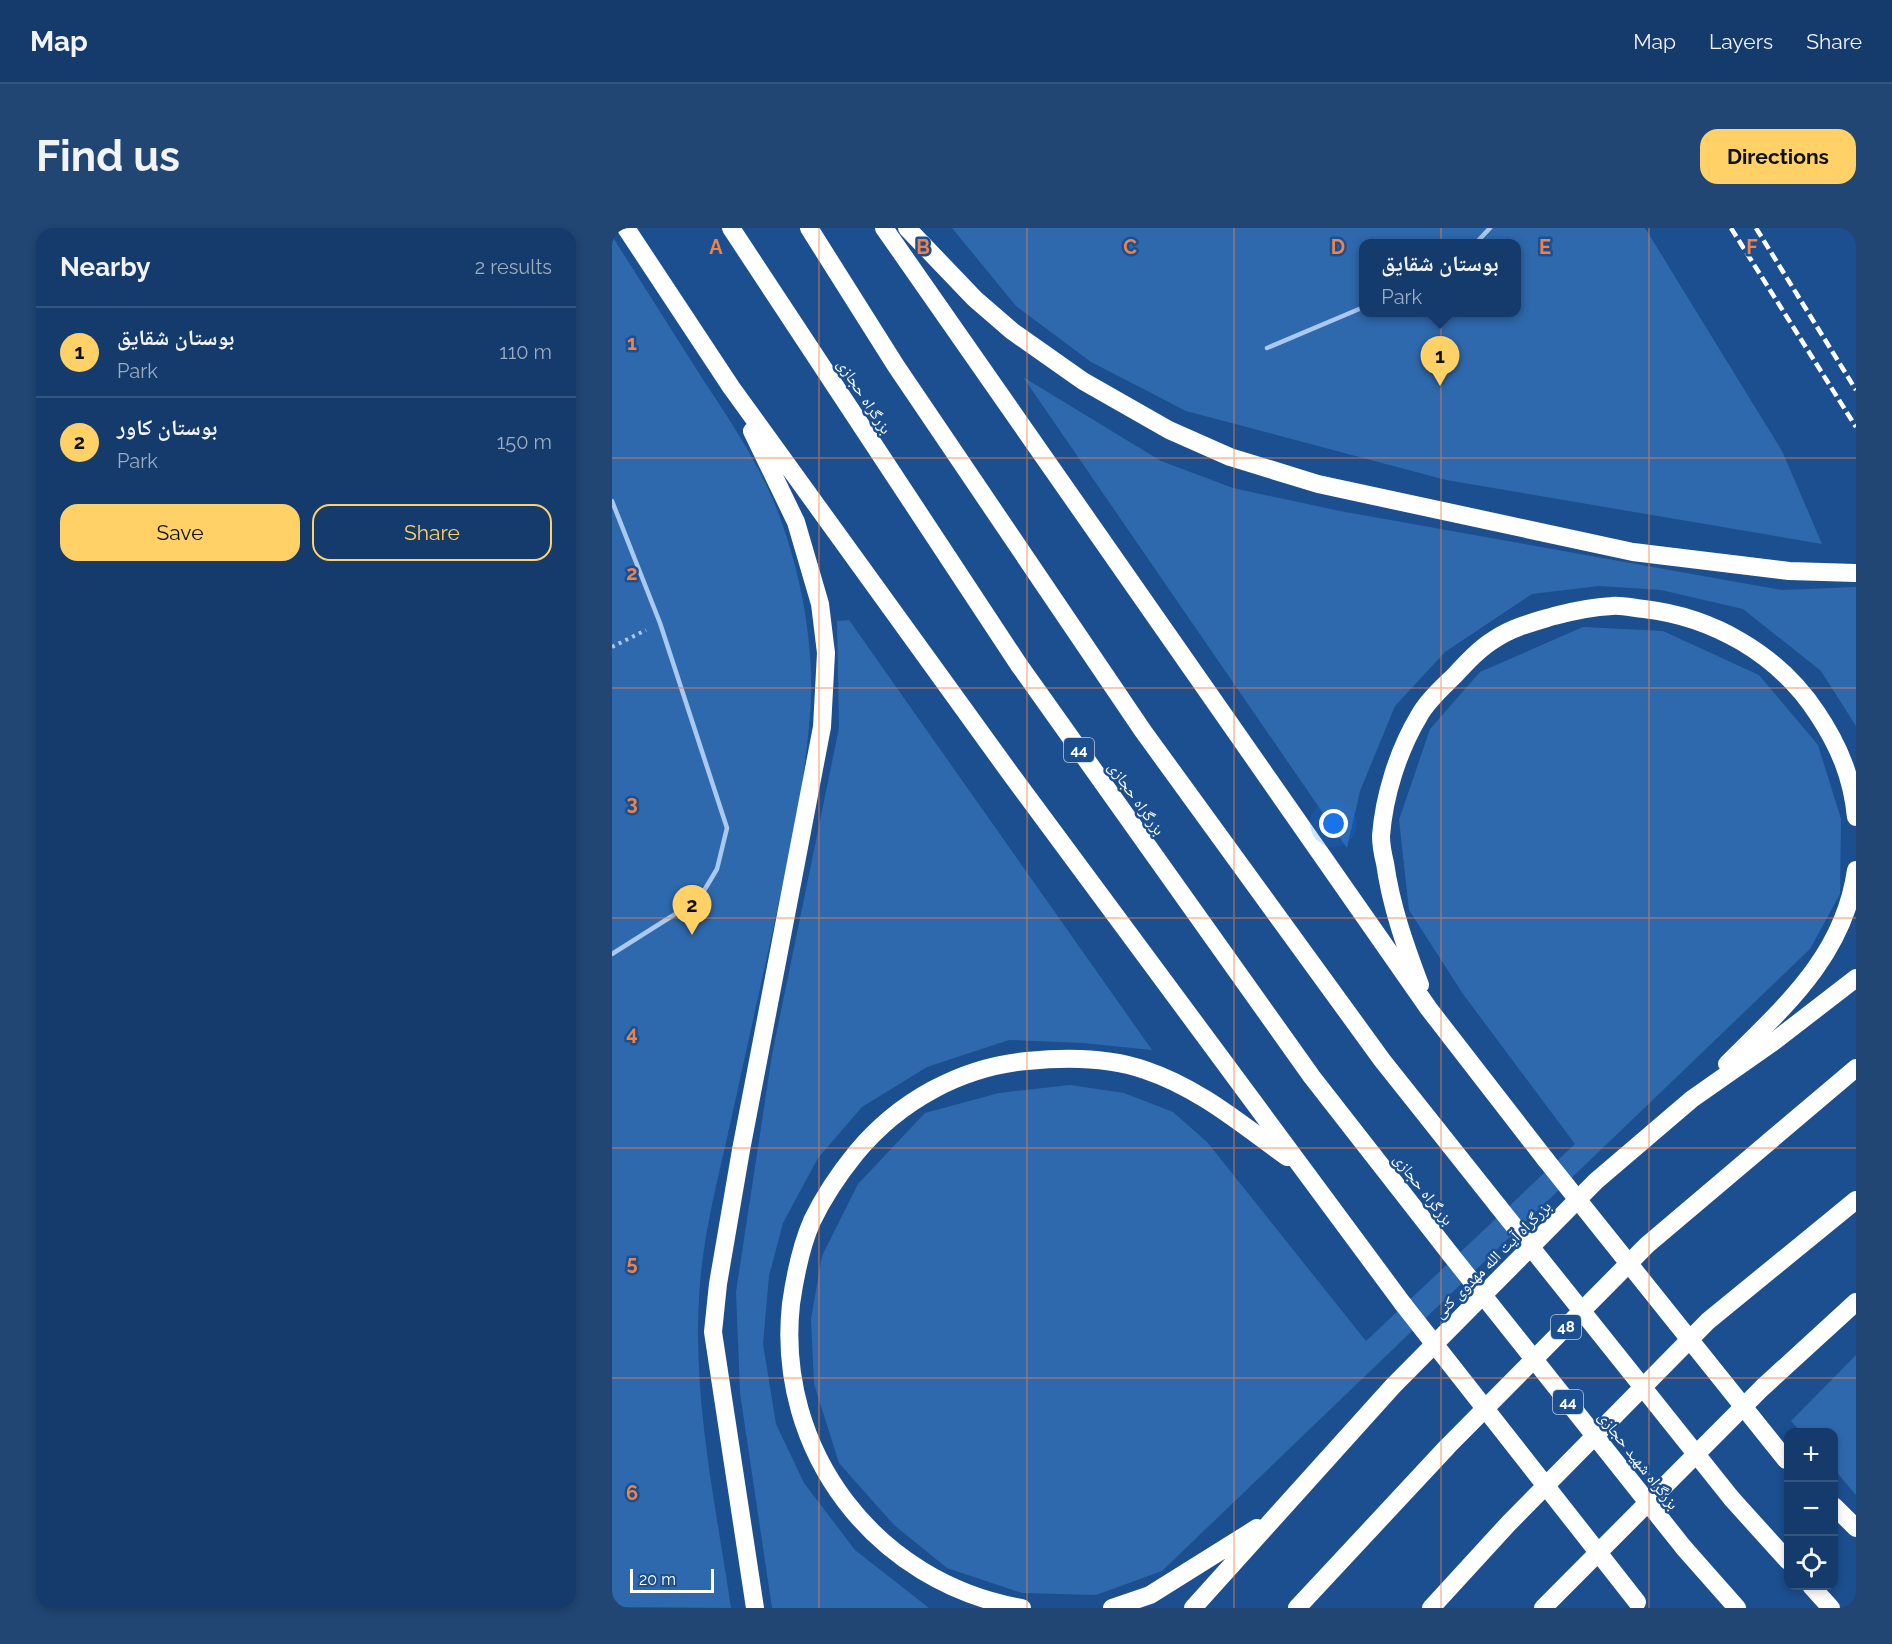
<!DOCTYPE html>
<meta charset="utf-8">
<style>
:root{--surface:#143b6b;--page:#214673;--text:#f1f3f6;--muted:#9dadc1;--line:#33557e;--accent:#ffd166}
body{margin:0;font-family:Raleway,"Noto Naskh Arabic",sans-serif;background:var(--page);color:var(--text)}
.controls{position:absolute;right:18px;bottom:18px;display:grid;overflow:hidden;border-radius:12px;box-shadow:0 3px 9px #0003}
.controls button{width:54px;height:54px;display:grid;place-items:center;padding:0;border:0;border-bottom:2px solid var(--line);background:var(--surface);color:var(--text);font:30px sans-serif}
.scale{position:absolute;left:18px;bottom:15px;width:84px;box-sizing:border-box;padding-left:6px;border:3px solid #fff;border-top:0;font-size:16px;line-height:21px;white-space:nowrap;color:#fff;-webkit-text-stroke:4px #1b4f8f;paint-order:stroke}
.you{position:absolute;left:722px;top:596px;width:21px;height:21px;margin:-15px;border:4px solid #fff;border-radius:50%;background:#1a73e8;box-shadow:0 0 0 9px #1a73e833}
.badge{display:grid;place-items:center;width:39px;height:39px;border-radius:50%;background:var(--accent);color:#111;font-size:20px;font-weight:700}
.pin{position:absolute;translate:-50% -50px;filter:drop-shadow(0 2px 3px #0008)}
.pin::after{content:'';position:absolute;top:32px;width:21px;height:18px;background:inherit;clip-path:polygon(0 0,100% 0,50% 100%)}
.popup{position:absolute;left:747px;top:11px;width:162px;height:78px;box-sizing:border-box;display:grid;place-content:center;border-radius:12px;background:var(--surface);filter:drop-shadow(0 2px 4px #0005);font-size:20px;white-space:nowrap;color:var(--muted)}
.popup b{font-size:22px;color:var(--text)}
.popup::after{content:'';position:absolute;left:50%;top:100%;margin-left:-12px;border:12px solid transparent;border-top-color:var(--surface)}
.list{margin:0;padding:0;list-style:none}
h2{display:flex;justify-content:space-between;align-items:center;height:78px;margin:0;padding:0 24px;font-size:26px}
h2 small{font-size:20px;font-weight:400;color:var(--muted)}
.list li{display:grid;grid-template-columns:39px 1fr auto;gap:18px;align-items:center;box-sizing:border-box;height:90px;padding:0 24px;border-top:2px solid var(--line)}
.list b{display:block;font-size:22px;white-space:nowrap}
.list p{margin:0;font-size:20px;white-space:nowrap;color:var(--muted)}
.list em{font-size:20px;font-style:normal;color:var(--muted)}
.actions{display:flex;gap:12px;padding:18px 24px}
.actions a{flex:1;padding:14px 0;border:2px solid var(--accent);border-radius:18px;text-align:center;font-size:21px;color:var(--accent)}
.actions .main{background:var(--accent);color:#111}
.icon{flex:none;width:33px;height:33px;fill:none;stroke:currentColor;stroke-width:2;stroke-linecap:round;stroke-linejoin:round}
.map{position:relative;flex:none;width:1244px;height:1380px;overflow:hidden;border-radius:18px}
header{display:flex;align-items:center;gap:36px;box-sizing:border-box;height:84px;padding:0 30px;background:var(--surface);border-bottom:2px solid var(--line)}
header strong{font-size:28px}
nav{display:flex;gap:33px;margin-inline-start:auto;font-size:21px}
.intro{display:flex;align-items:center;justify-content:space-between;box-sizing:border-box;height:144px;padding:0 36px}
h1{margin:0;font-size:42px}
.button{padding:15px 27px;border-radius:18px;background:var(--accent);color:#111;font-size:21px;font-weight:700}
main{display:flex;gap:36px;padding:0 36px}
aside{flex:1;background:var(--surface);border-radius:18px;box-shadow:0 3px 9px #0003}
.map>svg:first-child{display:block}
.green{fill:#2e69ad;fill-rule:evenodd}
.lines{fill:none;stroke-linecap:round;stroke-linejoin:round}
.path{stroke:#a9c9ee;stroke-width:4;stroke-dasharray:3 4.5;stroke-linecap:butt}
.lane{stroke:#a9c9ee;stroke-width:4.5}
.highway{stroke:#fff;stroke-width:18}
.rail{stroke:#fff;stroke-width:4.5;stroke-dasharray:10 4.5;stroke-linecap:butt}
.highway-bridge{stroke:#fff;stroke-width:18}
.grid{fill:none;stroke:#ee8249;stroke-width:1.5;stroke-opacity:0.55}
.labels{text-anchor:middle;stroke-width:5;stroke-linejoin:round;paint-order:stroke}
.shield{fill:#1b4f8f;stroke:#bbcadd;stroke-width:1.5}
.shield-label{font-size:15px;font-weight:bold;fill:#fff}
.street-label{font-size:16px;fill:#fff;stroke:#1b4f8f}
.grid-label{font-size:20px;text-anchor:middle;font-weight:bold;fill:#ee8249;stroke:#1b4f8f;stroke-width:5;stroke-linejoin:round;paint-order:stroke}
</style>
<header>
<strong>Map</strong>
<nav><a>Map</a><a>Layers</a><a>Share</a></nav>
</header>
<div class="intro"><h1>Find us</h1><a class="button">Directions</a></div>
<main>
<aside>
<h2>Nearby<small>2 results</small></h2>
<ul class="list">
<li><span class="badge">1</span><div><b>بوستان شقایق</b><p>Park</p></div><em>110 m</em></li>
<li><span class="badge">2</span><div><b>بوستان کاور</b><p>Park</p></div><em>150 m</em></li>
</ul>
<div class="actions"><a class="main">Save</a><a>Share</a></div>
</aside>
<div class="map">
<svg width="1244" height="1380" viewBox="0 0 1244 1380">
<rect width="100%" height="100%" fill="#1b4f8f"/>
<path class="green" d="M340,0H1033L1170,223L1210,316L834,252L574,183L479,134L404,78ZM752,15H904V84H752Z
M0,8C30,55 60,103 90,150C121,197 153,244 171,298C190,353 201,414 199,473C197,508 192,542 187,577C167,679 143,781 121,883C108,944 90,1007 87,1070C81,1174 104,1278 119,1380L0,1379Z
M411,149L549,233L621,260L728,283L1170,362L1244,359V498L1209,443L1131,381L1049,362L987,358L920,366L833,424L783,478L748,563L735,620Z
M237,392L540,822L471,815L397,812L315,839L250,879L206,930L171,995L157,1048L151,1116L164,1196L192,1255L243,1322L317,1380H160L128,1165L124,1064L160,827L227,500L225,393Z
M971,399L1051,403L1147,447L1206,517L1229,591L1228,666L1198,721L550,1343L484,1367L410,1365L335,1340L282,1297L227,1235L202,1156L199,1091L210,1028L246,956L313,885L387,865L458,857L512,865L561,884L595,914L754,1113L963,916L851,766L797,682L787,592L818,501L868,444Z
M1244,1127V1267L1222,1241V1204H1189L1179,1193Z"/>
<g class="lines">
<path class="path" d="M0,419L34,402"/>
<path class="lane" d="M864,15L878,0
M655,120L752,79
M0,273L48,395L115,600L105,641L87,671L0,726"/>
<path class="highway" d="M14,0L119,159L398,545L791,1076
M119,0L407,437L700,849L839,1027
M197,0L284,138L531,503L770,832L886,978
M272,0L817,781L934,932
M295,0L363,71L400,103L471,153L557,202L618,229L706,256L1021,324L1177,343L1244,345
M140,203L184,294L208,376L214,425L210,499L129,922L106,1056L101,1104L143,1380
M808,757C793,717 779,678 773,635C771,627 769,617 769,608C772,568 786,523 807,488C815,473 831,459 843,447C855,434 868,420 883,411C901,399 922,394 942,388C961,383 981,379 1000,378C1010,377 1021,380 1032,381C1101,389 1166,426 1205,485C1227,518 1240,549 1244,589
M1115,836C1172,779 1232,728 1244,642
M1120,1271L1176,1333
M1222,1278L1244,1300
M1072,1320L1125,1380
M1199,1358L1219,1380
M410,1380C264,1355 163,1223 179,1076C183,1048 189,1018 200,993C212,968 227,946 244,925C287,873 349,839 415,833C454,829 496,829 533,842C587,860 629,896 675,929
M500,1380L538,1367L645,1300
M581,1380L781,1158L984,953L1080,871L1164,812L1244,750
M685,1380L836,1218L1035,1017L1244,840
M819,1380L897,1295L1096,1093L1244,972
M931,1380L1150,1160L1244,1074"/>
<path class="rail" d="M1119,0L1244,199
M1144,0L1244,162"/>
<path class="highway-bridge" d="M934,932L1174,1232
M886,978L1120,1271
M839,1027L1072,1320
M791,1076L1025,1374"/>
</g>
<path class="grid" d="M207,0V1380M415,0V1380M622,0V1380M829,0V1380M1037,0V1380M0,230H1244M0,460H1244M0,690H1244M0,920H1244M0,1150H1244"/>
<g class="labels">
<g class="shield">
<rect x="452" y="510" width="30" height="24" rx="4.5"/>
<rect x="939" y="1087" width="30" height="24" rx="4.5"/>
<rect x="941" y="1162" width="30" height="24" rx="4.5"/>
</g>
<g class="shield-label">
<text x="467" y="527">44</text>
<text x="954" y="1104">48</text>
<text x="956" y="1179">44</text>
</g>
<g class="street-label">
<text transform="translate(253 168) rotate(57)" y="6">بزرگراه حجازی</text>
<text transform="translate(525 570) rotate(55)" y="6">بزرگراه حجازی</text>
<text transform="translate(812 961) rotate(52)" y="6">بزرگراه حجازی</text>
<text transform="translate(880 1031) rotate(-45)" y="6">بزرگراه آیت الله مهدوی کنی</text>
<text transform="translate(1027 1232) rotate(52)" y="6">بزرگراه شهید حجازی</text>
</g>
</g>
<g class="grid-label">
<text x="104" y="26">A</text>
<text x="311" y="26">B</text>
<text x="518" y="26">C</text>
<text x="726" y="26">D</text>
<text x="933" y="26">E</text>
<text x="1140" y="26">F</text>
<text x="20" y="122">1</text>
<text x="20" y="352">2</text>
<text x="20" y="582">3</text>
<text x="20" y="812">4</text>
<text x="20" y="1042">5</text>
<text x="20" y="1272">6</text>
</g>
</svg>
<div class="controls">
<button>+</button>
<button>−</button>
<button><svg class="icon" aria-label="locate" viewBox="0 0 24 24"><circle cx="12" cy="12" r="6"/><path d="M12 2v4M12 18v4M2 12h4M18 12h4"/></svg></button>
</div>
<div class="scale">20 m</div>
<div class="you"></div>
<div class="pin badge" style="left:828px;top:158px">1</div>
<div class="popup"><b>بوستان شقایق</b>Park</div>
<div class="pin badge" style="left:80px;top:707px">2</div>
</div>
</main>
